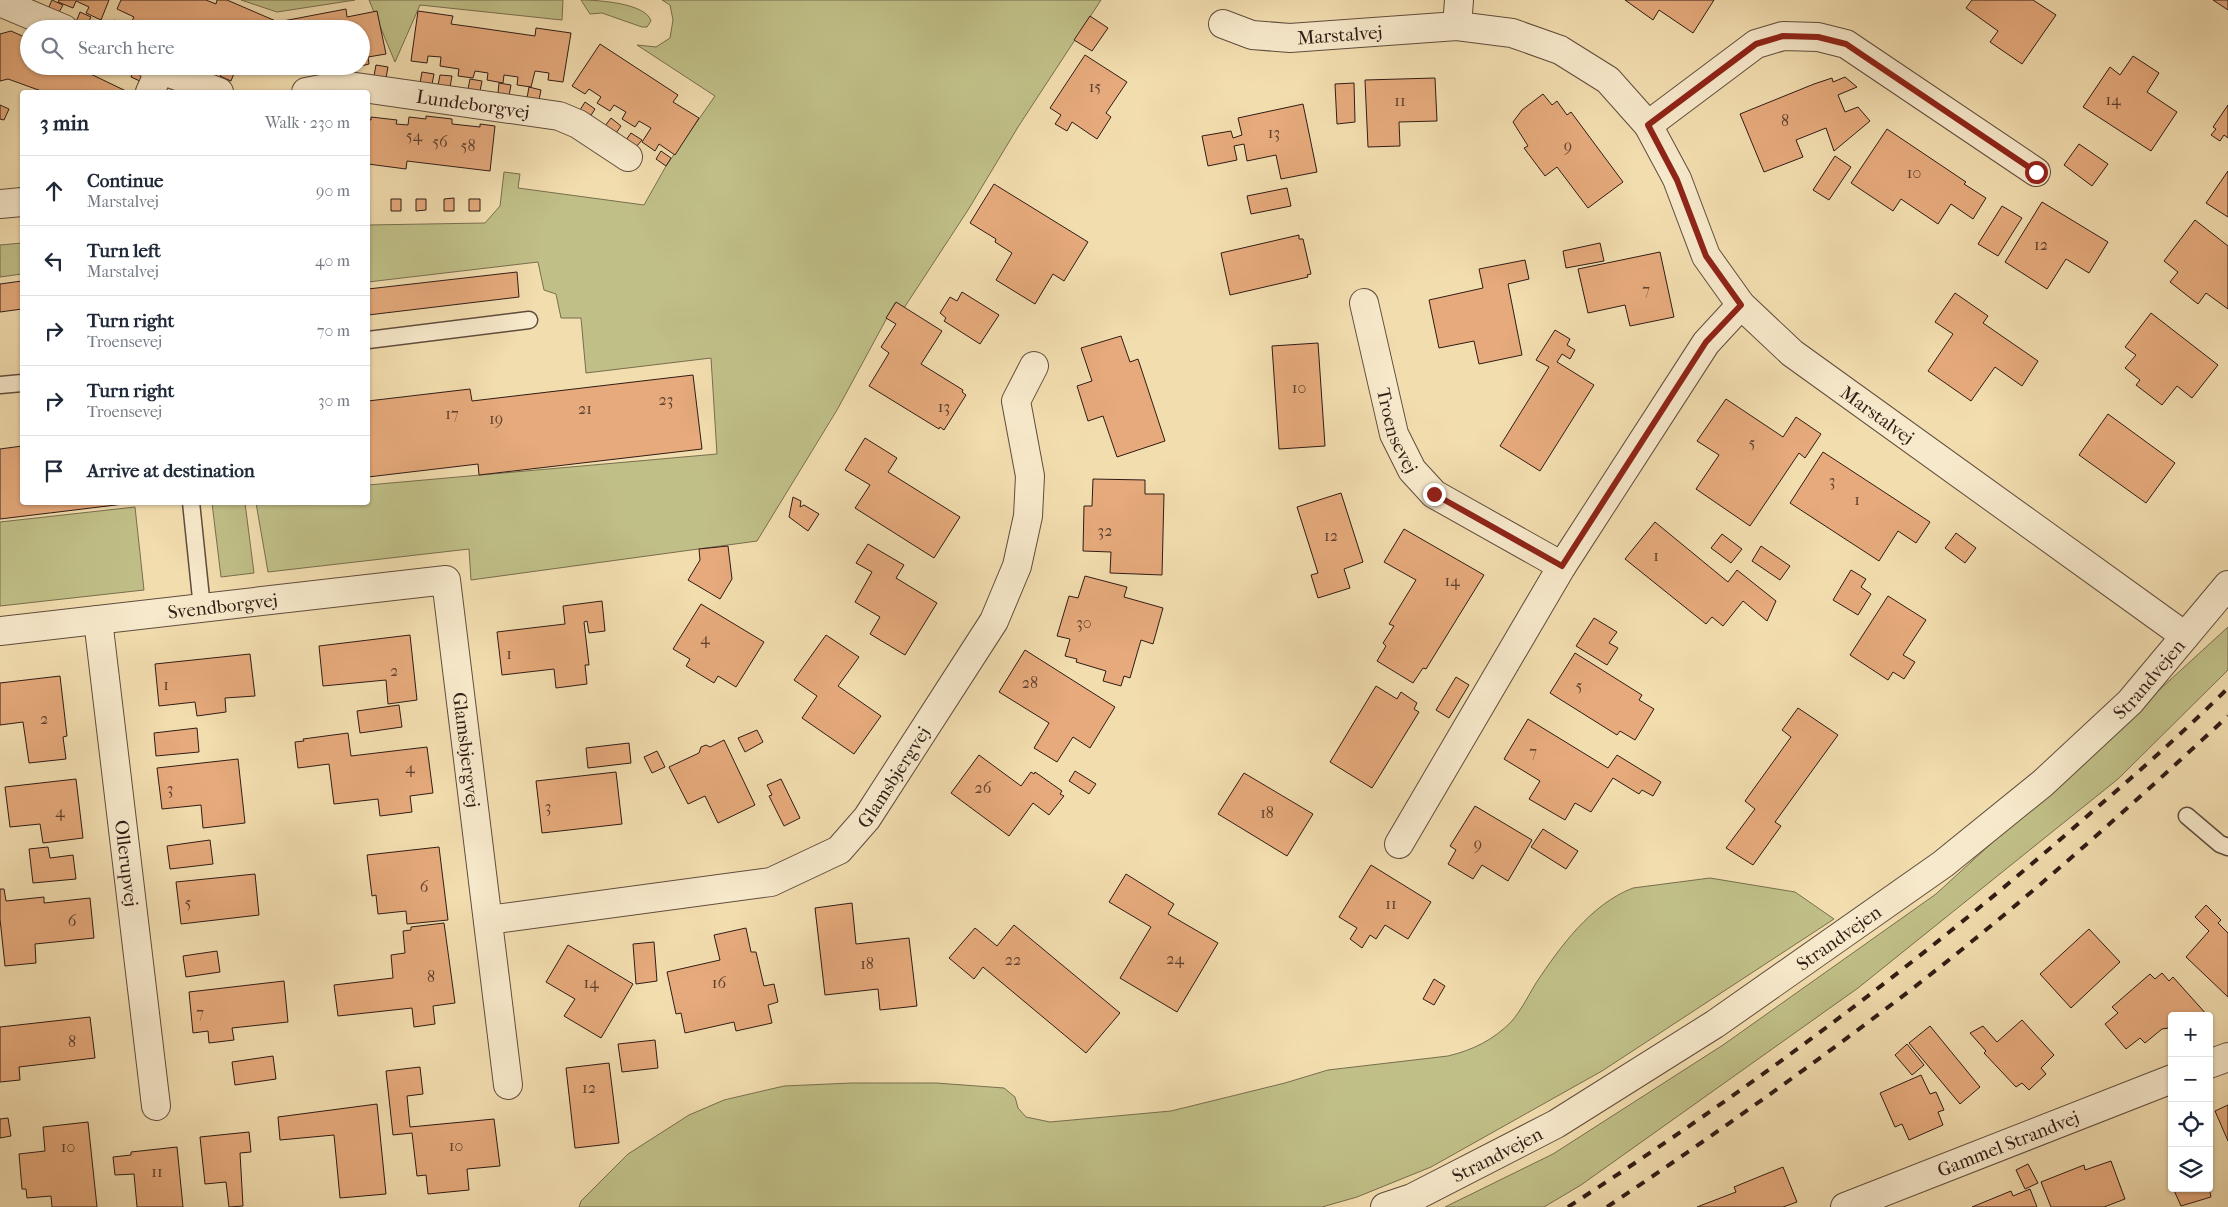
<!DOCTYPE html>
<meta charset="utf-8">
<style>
:root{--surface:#fff;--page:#f2f2f3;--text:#1f2937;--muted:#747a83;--line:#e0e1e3}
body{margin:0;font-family:"IM FELL French Canon",serif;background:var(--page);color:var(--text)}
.controls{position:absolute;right:15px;bottom:15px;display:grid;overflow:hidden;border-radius:5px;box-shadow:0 1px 4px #0004}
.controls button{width:45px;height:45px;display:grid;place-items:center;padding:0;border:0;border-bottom:1px solid var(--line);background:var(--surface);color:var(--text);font:25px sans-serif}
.stop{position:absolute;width:15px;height:15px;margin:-11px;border:4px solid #8f2418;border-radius:50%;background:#fff}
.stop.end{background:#8f2418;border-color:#fff;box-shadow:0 1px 5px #0008}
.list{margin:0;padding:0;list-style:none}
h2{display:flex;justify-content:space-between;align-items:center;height:65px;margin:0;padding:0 20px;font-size:21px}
h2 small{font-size:16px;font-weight:400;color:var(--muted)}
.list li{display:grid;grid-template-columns:32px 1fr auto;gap:15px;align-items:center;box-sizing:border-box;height:70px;padding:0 20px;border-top:1px solid var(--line)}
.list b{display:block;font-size:19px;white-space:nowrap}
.list p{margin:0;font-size:16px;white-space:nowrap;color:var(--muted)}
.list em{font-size:16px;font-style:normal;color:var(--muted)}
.icon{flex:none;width:28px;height:28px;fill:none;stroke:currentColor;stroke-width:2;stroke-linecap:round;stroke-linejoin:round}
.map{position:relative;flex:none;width:2228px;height:1207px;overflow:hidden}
.search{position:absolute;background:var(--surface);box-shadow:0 1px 4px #0004;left:20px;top:20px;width:350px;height:55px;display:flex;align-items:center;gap:12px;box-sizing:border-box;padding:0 18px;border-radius:28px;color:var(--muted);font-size:19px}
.panel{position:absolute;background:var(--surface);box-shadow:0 1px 4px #0004;left:20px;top:90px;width:350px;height:415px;border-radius:5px}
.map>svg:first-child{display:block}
.green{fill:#c0bf87;stroke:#786e4e}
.building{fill:#e6aa7c;stroke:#301c15}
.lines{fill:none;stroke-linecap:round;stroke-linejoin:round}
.lane-casing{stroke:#604c3c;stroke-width:19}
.street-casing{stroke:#604c3c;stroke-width:30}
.lane{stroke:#f7e9cb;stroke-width:16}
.street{stroke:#f7e9cb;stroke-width:28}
.rail{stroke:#301c15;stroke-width:4;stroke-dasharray:9 9;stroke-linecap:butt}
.route{stroke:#8f2418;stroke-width:6}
.labels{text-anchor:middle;stroke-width:5;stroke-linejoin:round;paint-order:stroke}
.number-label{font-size:16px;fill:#5e402f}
.street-label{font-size:19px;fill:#301c15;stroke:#f7e9cb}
</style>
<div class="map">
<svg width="2228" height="1207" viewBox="0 0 2228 1207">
<rect width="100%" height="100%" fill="#f2ddaf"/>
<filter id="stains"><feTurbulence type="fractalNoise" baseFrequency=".004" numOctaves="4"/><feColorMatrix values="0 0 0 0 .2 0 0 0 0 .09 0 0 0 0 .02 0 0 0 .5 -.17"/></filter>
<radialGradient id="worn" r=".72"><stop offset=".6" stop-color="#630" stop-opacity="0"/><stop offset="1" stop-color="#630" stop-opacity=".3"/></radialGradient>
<path class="green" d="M241,0H355L277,12Z
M369,0H563L562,20L420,5L395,62Z
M581,0C597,0 646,3 651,21L647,27H642L602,13L590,14Z
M662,0H1101L1018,127L968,210L904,308L895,303L837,410L757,541L471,580L469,549L268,572L256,503L368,502V485L717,454L711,358L586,373L581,318H561L556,294L544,290L538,262L368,282V225L485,223L500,206L504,172L520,174L518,188L644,205L666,166L715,96L637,45L656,47L670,38L673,20L670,5Z
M22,243V274L0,277V245Z
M212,503H245L254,573L221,577Z
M135,507L144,590L0,606V522Z
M2228,627V670L2118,779L1858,988L1581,1185L1544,1207H1445L1553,1154L1723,1045L1936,894Z
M1710,878L1795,892L1834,919L1602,1071L1431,1167L1357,1197L1322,1207H579L581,1201L628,1154L689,1115L724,1100L784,1086L852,1083H936L1004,1088L1015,1097L1018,1108L1026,1117L1050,1122L1171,1111L1285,1083L1328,1070L1448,1056C1473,1050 1493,1040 1511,1022C1521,1011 1528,996 1536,983C1560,947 1591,904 1633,888Z"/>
<path class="building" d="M52,0L63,5L58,14L48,9Z
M59,0H109L101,20L86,13L89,7L76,1L73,8L58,2Z
M121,0H206L216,4L217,0H227L278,22L276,27L280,29H161L148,23L146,29H143L131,23L134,17L117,9Z
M1625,0H1714L1693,33L1659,10L1653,20Z
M1972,0H2033L2056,15L2022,64L1990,42L1998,31L1966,8Z
M2213,0H2228V10Z
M346,9L347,17L377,11L386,54L368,57L369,64L361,66V29H281L285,28L283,21Z
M418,11L453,16L451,24L473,27L535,36L536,28L571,33L563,82L548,80L549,73L535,71L531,87L517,85L518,77L504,75L503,83L487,80L488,73L475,71L473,78L458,76L459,69L440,66L441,57L428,56L427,63L411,61Z
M80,12L91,17L86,27L76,22Z
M1090,16L1108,28L1092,51L1074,40Z
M114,20L125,24L123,29H110Z
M11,31L29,39V66H74L128,92H44L8,79L0,81V34Z
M600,44L678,95L673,102L699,118L675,155L659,144L655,151L642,142L651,128L639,121L635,127L622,119L626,112L614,105L610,111L597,103L601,97L589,89L585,94L572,86Z
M1085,55L1127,82L1106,113L1111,117L1097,139L1072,122L1067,131L1055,124L1061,115L1050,108Z
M2133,56L2159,73L2147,92L2177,112L2151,151L2083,107L2110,67L2120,75Z
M376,65L388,67L386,78L374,76Z
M225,66L235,71L231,81L220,76Z
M325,66L327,76L315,78L313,69Z
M340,66H353L351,76L339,74Z
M135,68L146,72L142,82L131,77Z
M422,72L434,74L432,84L420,83Z
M440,75L452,76L450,87L438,85Z
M1845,77L1857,87L1838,95L1845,112L1858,107L1870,121L1834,151L1826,128L1796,140L1803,157L1764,172L1740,114L1814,84L1832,78L1833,82Z
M1435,78L1437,121L1399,122L1400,146L1368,147L1365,80Z
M470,79L482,81L480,91L468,89Z
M499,83L511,85L509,96L498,93Z
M1354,83L1355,122L1337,124L1335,84Z
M529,87L541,90L539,100L527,98Z
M1543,94L1552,105L1557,101L1567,115L1571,112L1623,182L1588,208L1557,167L1545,176L1524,148L1528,146L1513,122L1522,110Z
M585,102L595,109L590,117L580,110Z
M1303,104L1317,172L1281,179L1276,155L1247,161L1244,144L1234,146L1237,160L1208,166L1202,136L1231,131L1233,138L1242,135L1238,118Z
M0,105L9,109L4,120L0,119Z
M2228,105V138L2224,135L2220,141L2211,135L2216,129L2213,127Z
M426,116L452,119V124L480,127V124L495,126L490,171L407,161L406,169L368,164V119L371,120V117L397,120L396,124L408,125L409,117L426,119Z
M611,118L621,126L616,133L605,126Z
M1887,129L1966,182L1964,184L1986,198L1973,219L1951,204L1938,224L1901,199L1893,211L1851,183Z
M631,133L642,140L636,147L626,140Z
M2079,144L2108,164L2092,186L2064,165Z
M661,151L671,158L666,166L656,159Z
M1835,156L1851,167L1829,200L1813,190Z
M2228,171V217L2206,203Z
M994,184L1088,242L1064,281L1053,274L1035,304L996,280L1012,253L995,242L996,239L970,223Z
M1287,188L1291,206L1251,214L1247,196Z
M454,198V211H444V199Z
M391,199H401V211H391Z
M416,199H426V210L416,211Z
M469,199H480V211H469Z
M2042,202L2108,242L2089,273L2066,259L2047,289L2005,262Z
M2002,206L2022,218L1998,256L1978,244Z
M2195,220L2228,246V309L2206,293L2198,304L2170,282L2178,272L2164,261Z
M1299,235V239H1303L1311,274L1307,275L1308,277L1230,295L1221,253Z
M1600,243L1604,261L1566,268L1563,251Z
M1660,252L1674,317L1630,326L1625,305L1588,313L1578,269Z
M1525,260L1529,279L1508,284L1522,355L1479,364L1474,341L1439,348L1429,300L1483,288L1479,269Z
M517,272L519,297L368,315V289Z
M22,281V309L0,312V284Z
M962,292L999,315L980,344L944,321L946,318L940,313L950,297L957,301Z
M1955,293L1988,316L1983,323L2038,361L2022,386L1995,367L1971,401L1928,371L1953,334L1935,322Z
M896,302L942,331L921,364L963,390L962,392L966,395L944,430L940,427L939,429L869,386L889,353L881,347L896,324L886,318Z
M2151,313L2218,365L2192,398L2177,386L2162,405L2136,385L2140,380L2125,368L2136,355L2125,347Z
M1555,330L1570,339L1567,345L1575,350L1570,359L1562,354L1557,362L1594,385L1540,471L1500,446L1549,367L1536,360Z
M1121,336L1130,362L1138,359L1165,441L1117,457L1103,416L1088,421L1077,386L1092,381L1081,348Z
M1318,343L1325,446L1279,449L1272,346Z
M693,375L702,449L479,475L478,464L368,477V401L470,389L472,401Z
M1726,399L1783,437L1796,417L1821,434L1805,458L1799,453L1750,526L1696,489L1719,455L1697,441Z
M2108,414L2175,463L2146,503L2079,455Z
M865,438L897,458L888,472L960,517L934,558L855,508L870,485L845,470Z
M22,446V502L124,504L0,519V449Z
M1823,452L1930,522L1916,543L1898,531L1879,561L1790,503Z
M1093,479L1145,480V494H1164L1162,575L1110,573L1111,552L1083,551L1084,506H1092Z
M1341,493L1363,562L1344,569L1350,588L1318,598L1311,575L1318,573L1297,507Z
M793,497L801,501L800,507L804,505L819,514L808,531L789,517Z
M1655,522L1728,582L1737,570L1776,601L1767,621L1743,601L1723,626L1712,617L1706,624L1625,559Z
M1404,529L1484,575L1426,669L1423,668L1413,683L1377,661L1386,646L1383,643L1394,626L1389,624L1416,580L1384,562Z
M1956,533L1976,548L1965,563L1945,548Z
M1722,534L1742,549L1731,563L1711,548Z
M868,544L904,565L896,578L937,603L905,655L870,634L880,617L855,602L872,572L856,563Z
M728,546L732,579L720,599L688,580L700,560L699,549Z
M1761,546L1790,566L1780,580L1752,561Z
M1851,570L1866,579L1861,587L1871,594L1858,615L1833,600Z
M1085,576L1127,587L1124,597L1163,608L1153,644L1141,640L1130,678L1124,676L1121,686L1103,681L1106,671L1076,662L1077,659L1065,656L1070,639L1057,636L1069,596L1078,598Z
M1888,596L1926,620L1903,655L1915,662L1904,679L1893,672L1888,680L1850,655Z
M602,601L605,631L589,633L587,621L584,622L589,665H585L587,684L556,688L554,669L502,675L497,632L565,624L563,606Z
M701,604L764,642L736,687L718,676L714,683L686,666L690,659L673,649Z
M1594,618L1617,632L1609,643L1618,648L1607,665L1576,646Z
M410,635L417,700L388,704L386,680L323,686L319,646Z
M826,635L859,657L838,686L881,716L854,754L802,718L817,696L794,680Z
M1025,650L1115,707L1090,748L1073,737L1057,762L1034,748L1049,723L999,692Z
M1575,653L1642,695L1639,700L1654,709L1635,740L1620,731L1617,735L1550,693Z
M250,654L255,696L225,698L226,712L197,716L195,702L159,706L155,664Z
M60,676L67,736L63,737L66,759L29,763L23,722L0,725V683Z
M1456,677L1469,685L1449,718L1436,710Z
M1376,686L1397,699L1401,692L1417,703L1414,709L1419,712L1372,788L1330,762Z
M399,705L402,727L360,733L357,711Z
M1798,708L1838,735L1775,822L1781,826L1753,865L1726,848L1755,809L1745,801L1791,737L1782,730Z
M1528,719L1608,768L1617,755L1661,782L1653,796L1642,790L1639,794L1613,778L1591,812L1575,803L1565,820L1529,799L1540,781L1504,759Z
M197,728L199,752L156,756L154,733Z
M757,730L763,742L745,752L738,738Z
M348,733L351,756L427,747L433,793L410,796L412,812L380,816L378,799L334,804L329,764L298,768L295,742L304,741L303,739Z
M724,740L755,805L718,823L705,796L688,804L669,767L699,753L701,747L706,745L710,747Z
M629,743L631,763L588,768L586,748Z
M657,751L665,767L652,773L644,757Z
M979,755L1021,786L1031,772L1034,774L1035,772L1062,791L1060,794L1064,796L1049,815L1033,803L1009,836L951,793Z
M238,759L245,823L203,828L201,805L162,809L157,768Z
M1075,771L1096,784L1089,794L1069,781Z
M616,772L622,824L542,833L536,781Z
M1244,773L1313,814L1287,856L1218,814Z
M76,779L83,838L43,843L40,824L10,827L5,787Z
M781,779L800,818L784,826L769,796L772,795L767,785Z
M1475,806L1532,840L1508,881L1482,865L1473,879L1448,864L1456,850L1450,846Z
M1543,829L1578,851L1566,869L1531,847Z
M210,840L213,864L170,869L167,846Z
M48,847L50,858L73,855L76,879L33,883L29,849Z
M439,847L448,920L407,924L406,911L378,914L376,895L372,896L367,855Z
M1371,865L1431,902L1408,939L1385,925L1376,939L1370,935L1362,948L1350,939L1357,928L1339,917Z
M255,874L259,915L181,924L176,882Z
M1126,874L1174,904L1168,914L1218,943L1177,1012L1120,978L1151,927L1109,902Z
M0,889H4L6,901L44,897V903L90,898L94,938L35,944L36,963L5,966L0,919Z
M852,903L856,944L909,938L917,1006L880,1010L878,989L825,995L815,908Z
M2206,905L2221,920L2218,923L2228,933V997L2186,957L2209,931L2195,917Z
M444,923L455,1003L433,1006L435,1024L414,1027L412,1008L338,1016L334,985L393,978L391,955L405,953L403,931L411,930V927Z
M1014,925L1120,1013L1086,1053L983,967L974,979L949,958L975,928L997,946Z
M746,928L751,952H756L764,986L774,984L778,1002L768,1005L772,1023L736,1031L734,1022L685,1033L681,1013L676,1014L667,972L720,960L714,935Z
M2089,929L2120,962L2071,1008L2040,974Z
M654,942L657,981L636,984L633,944Z
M568,945L633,984L601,1038L564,1016L575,999L546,982Z
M217,951L220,972L186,977L183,956Z
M2162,973L2169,981L2173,977L2208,1016H2186L2182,1012L2179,1016H2172V1025L2168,1028L2162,1029L2145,1043L2140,1038L2126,1049L2105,1024L2118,1013L2112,1007L2150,974L2155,979Z
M1434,979L1445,986L1434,1005L1423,999Z
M284,981L288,1022L232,1028L234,1040L209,1043L208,1031L193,1033L189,992Z
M90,1017L95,1058L19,1067L20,1080L0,1082V1027Z
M2022,1020L2054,1055L2041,1068L2046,1074L2029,1090L2022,1083L2016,1087L1984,1053L1986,1051L1970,1033L1983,1026L1997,1042Z
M1930,1026L1980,1087L1960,1104L1909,1043Z
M655,1040L658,1068L622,1072L618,1044Z
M1907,1044L1924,1065L1912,1075L1895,1055Z
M273,1056L276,1079L235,1085L232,1062Z
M609,1063L619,1143L575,1148L566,1068Z
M420,1067L423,1094L407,1096L410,1127L494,1119L500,1166L467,1169L469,1190L428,1194L426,1175L417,1176L412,1133L393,1135L386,1071Z
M1921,1075L1930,1094L1936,1092L1944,1110L1938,1112L1943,1125L1909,1140L1902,1124L1895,1127L1880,1093Z
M377,1104L386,1194L340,1198L334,1135L280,1140L278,1117Z
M2228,1105V1141L2215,1111Z
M8,1118L11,1136L0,1138V1119Z
M88,1122L97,1207H52L51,1196L27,1198L26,1189H22L19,1154L45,1151L43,1127Z
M249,1132L251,1152L240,1153L243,1206L229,1207L226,1182L205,1184L200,1137Z
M177,1147L183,1207H137L134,1174L115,1175L113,1157L131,1155V1152Z
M2111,1161L2125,1199L2104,1207H2051L2041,1182L2084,1165L2085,1170Z
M2028,1164L2038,1183L2025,1189L2016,1170Z
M1783,1167L1797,1202L1783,1207H1697L1736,1192L1734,1187Z
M2173,1188H2209L2211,1197L2181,1206Z
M2030,1189L2037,1207H1972L2011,1191L2013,1196Z"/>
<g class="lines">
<g class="lane-casing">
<path id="lane" d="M368,340L529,320
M0,385L22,383
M191,502L202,608
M2187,816L2220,844L2228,847"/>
</g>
<g class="street-casing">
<g id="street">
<path d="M0,2L64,29"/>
<path id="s1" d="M1223,24L1252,35L1290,38L1457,26L1512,33L1560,50L1608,80L1648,125L1677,179L1706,256L1741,305L1792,353L2185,636"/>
<path d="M1457,26L1459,0"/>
<path d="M151,66L219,92"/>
<path d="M150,92L160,70"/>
<path id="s2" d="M306,92L342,85L559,116L578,124L628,157"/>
<path d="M1648,125L1756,44L1783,36L1818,37L1846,44L2036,172"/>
<path d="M0,204L22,202"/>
<path id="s3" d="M1364,303L1394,434L1412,470L1434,494L1562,566"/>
<path id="s4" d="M98,620L156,1106"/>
<path id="s5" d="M0,631L446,580L508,1085"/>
<path d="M1399,844L1562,566L1706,343L1741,305"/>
<path id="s6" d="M488,920L771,882L839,850L867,818L994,621L1017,566L1028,516L1030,476L1016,401L1034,366"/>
<path d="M2209,1064L2228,1057"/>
<path id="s7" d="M1385,1207L1412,1198L1556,1124L1715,1024L1943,864L2043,783L2130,702L2228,585"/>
<path id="s8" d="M1845,1207L2172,1079"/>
</g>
</g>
<use href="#lane" class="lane"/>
<use href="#street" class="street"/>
<path class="rail" d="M1568,1207C1746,1092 1918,964 2078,824C2129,780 2180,736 2228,688
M1607,1207C1701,1144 1793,1079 1883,1011C2004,920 2117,819 2228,716"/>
</g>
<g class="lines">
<path class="route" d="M1434,494L1562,566L1706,342L1741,305L1706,256L1677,180L1648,125L1756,44L1783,36L1818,37L1846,44L2036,172"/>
</g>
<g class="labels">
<g class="number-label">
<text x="1095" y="92">15</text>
<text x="2113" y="105">14</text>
<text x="1400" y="106">11</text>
<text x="1785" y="126">8</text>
<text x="1274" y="138">13</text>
<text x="414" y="141">54</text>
<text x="440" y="147">56</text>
<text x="468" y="151">58</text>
<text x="1568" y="151">9</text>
<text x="1914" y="178">10</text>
<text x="2041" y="250">12</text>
<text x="1646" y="295">7</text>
<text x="1299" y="393">10</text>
<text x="666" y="405">23</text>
<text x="944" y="412">13</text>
<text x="585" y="414">21</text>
<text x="452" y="419">17</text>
<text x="496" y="424">19</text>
<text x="1752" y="448">5</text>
<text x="1832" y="486">3</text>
<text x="1857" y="505">1</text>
<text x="1105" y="536">32</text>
<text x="1331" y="541">12</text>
<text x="1656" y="561">1</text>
<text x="1452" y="586">14</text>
<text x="1084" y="628">30</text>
<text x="705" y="644">4</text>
<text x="509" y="659">1</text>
<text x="394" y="676">2</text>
<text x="1030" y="688">28</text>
<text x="166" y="690">1</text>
<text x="1579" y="691">5</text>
<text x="44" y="724">2</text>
<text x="1533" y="757">7</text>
<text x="410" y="773">4</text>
<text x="983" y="793">26</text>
<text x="170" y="794">3</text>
<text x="548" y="812">3</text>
<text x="60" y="817">4</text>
<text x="1267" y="818">18</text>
<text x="1478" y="849">9</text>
<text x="424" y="892">6</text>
<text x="188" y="908">5</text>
<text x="1391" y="909">11</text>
<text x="72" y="926">6</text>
<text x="1175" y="964">24</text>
<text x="1013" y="965">22</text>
<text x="867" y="969">18</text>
<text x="431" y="982">8</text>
<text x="591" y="988">14</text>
<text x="719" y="988">16</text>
<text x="200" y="1018">7</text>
<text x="72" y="1047">8</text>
<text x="589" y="1093">12</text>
<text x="456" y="1151">10</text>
<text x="68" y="1152">10</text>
<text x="157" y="1177">11</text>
</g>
<g class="street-label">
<text dy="7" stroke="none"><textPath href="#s1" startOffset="119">Marstalvej</textPath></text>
<text dy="7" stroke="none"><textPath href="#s2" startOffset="169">Lundeborgvej</textPath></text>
<text dy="7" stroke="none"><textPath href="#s1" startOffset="839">Marstalvej</textPath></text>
<text dy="7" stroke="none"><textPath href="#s3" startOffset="132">Troensevej</textPath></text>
<text dy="7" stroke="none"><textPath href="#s5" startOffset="224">Svendborgvej</textPath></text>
<text dy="7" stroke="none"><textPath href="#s7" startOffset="934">Strandvejen</textPath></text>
<text dy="7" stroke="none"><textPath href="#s5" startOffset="620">Glamsbjergvej</textPath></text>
<text dy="7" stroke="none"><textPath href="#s6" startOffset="452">Glamsbjergvej</textPath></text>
<text dy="7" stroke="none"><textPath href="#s4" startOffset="245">Ollerupvej</textPath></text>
<text dy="7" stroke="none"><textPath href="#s7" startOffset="529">Strandvejen</textPath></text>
<text dy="7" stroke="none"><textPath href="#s8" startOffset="175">Gammel Strandvej</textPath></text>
<text dy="7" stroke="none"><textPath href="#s7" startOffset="124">Strandvejen</textPath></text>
</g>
</g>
<rect width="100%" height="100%" filter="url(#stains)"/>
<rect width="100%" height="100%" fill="url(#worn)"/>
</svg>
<div class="controls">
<button>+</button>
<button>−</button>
<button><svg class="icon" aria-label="locate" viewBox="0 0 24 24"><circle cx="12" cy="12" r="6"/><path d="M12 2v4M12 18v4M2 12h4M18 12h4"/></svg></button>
<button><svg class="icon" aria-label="layers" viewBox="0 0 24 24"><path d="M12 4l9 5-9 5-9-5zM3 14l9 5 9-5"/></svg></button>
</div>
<div class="stop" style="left:2036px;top:172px"></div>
<div class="stop end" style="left:1434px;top:494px"></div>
<div class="search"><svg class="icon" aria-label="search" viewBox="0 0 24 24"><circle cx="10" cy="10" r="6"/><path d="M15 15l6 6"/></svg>Search here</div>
<section class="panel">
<h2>3 min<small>Walk · 230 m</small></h2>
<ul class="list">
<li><svg class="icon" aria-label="ahead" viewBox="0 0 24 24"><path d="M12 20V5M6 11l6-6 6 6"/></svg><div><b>Continue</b><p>Marstalvej</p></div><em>90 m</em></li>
<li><svg class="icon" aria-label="left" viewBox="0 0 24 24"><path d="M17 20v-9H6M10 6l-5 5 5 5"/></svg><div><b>Turn left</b><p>Marstalvej</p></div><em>40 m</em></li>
<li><svg class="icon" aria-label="right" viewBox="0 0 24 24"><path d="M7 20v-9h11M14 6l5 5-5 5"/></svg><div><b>Turn right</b><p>Troensevej</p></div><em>70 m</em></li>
<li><svg class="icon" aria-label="right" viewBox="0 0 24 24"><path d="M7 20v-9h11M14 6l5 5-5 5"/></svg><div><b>Turn right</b><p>Troensevej</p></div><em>30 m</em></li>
<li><svg class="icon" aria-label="arrive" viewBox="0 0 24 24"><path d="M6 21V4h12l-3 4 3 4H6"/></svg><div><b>Arrive at destination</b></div></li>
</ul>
</section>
</div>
